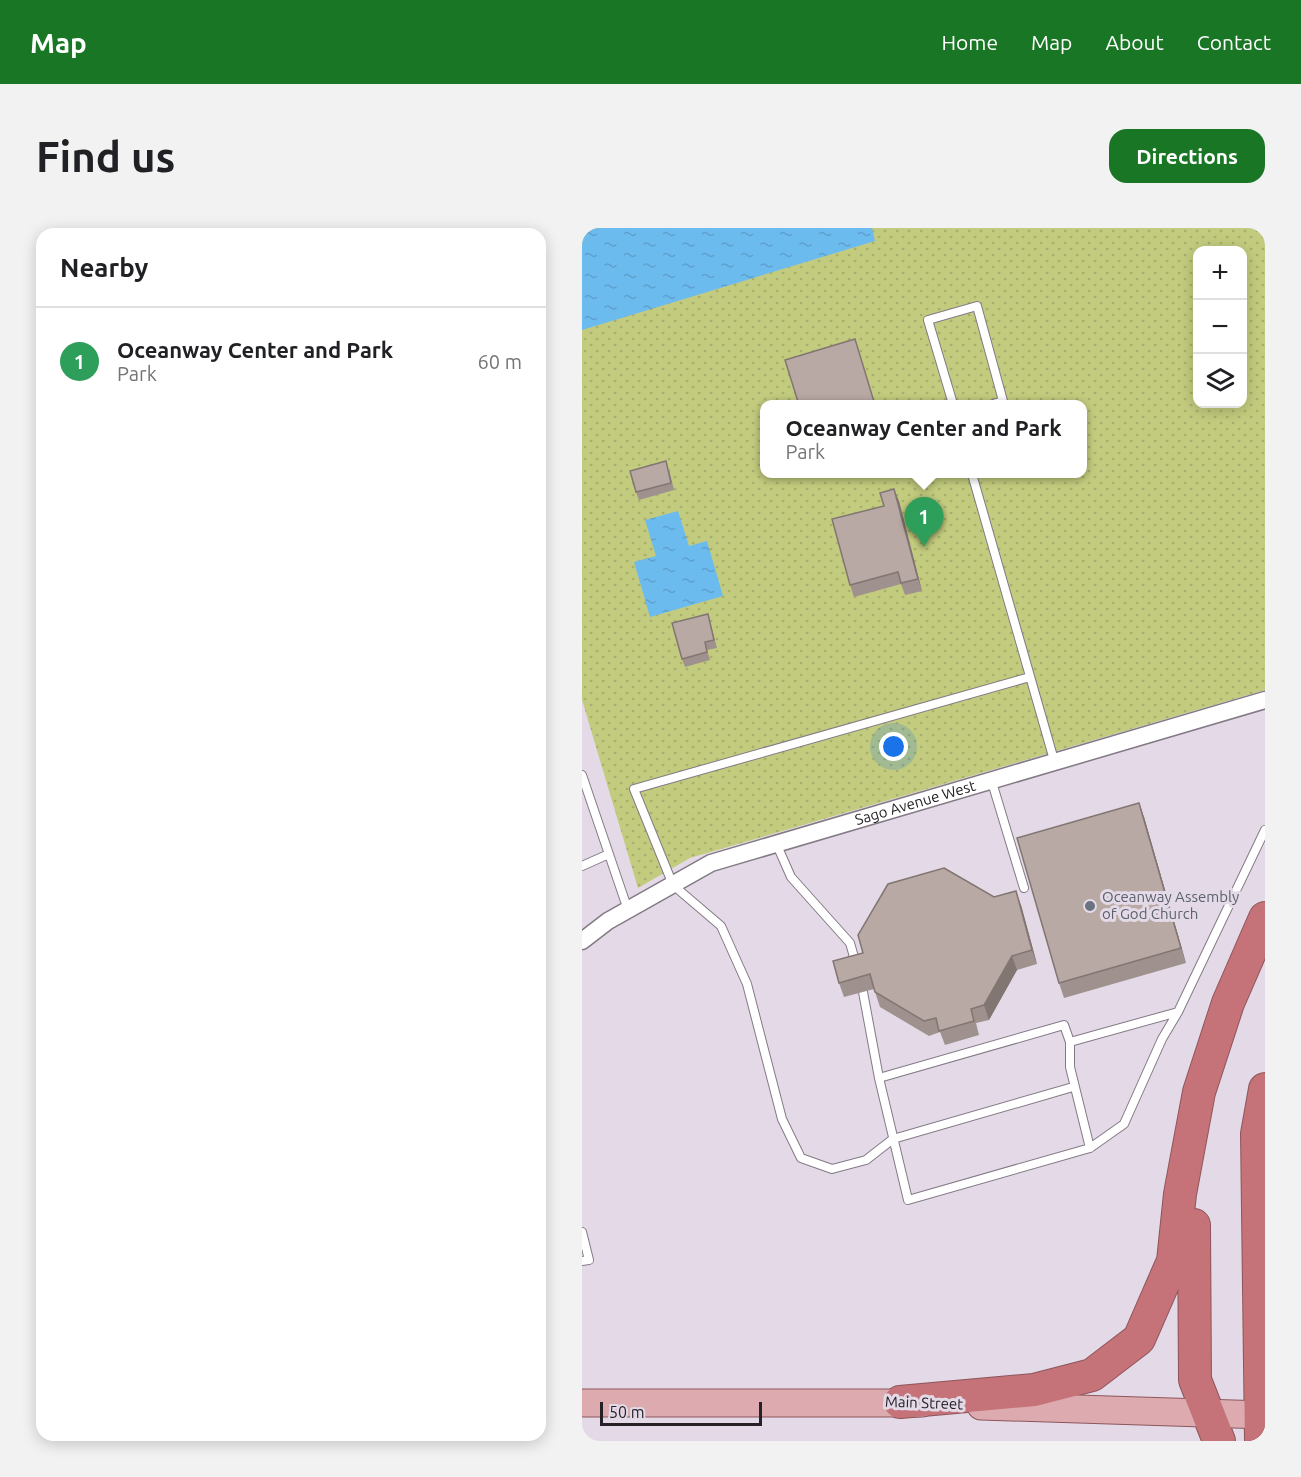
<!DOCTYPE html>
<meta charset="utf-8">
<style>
:root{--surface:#fff;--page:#f2f2f2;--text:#202124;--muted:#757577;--line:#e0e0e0;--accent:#197624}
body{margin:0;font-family:Ubuntu,sans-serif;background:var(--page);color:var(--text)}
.controls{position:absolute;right:18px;top:18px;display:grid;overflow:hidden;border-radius:12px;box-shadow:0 3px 15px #0003}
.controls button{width:54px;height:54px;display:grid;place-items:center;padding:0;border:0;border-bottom:2px solid var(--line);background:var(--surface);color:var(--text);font:30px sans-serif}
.scale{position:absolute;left:18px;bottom:15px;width:162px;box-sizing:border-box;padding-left:6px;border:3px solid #252126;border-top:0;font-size:16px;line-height:21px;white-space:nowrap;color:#252126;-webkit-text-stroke:4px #e4dae7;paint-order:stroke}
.you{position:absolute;left:312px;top:519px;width:21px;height:21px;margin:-15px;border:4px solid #fff;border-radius:50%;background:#1a73e8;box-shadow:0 0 0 9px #1a73e833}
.badge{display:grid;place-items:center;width:39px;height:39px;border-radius:50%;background:var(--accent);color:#fff;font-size:20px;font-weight:700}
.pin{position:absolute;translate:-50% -50px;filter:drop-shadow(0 2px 3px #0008)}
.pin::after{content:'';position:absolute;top:32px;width:21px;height:18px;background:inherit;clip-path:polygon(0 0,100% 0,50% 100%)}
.popup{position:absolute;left:178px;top:172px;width:327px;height:78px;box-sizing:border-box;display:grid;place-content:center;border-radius:12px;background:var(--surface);filter:drop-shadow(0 2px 4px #0005);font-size:20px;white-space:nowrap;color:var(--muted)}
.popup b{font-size:22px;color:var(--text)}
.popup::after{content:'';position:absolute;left:50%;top:100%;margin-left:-12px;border:12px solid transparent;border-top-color:var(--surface)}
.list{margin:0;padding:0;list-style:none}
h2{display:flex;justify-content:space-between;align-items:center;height:78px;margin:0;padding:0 24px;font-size:26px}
h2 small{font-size:20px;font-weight:400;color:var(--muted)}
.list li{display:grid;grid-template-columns:39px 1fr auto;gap:18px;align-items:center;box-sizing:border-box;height:108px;padding:0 24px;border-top:2px solid var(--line)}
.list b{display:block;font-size:22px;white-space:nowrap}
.list p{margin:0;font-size:20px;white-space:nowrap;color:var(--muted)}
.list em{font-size:20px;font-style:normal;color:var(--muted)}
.icon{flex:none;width:33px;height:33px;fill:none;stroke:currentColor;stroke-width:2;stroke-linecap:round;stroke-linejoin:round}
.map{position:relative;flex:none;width:683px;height:1213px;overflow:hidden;border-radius:18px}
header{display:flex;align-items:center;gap:36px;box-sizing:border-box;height:84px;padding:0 30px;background:var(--accent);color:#fff}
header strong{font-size:28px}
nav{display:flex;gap:33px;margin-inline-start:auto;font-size:21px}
.intro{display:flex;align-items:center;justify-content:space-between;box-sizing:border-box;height:144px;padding:0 36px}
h1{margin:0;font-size:42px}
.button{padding:15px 27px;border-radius:18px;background:var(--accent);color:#fff;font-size:21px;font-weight:700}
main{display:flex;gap:36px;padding:0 36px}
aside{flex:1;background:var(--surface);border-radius:18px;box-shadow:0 3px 15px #0003}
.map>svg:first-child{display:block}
.park{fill:url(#park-dots);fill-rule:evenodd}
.water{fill:url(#water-ripples)}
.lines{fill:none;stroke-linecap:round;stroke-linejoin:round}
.lane-casing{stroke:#837a85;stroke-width:10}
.street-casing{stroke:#837a85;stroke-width:19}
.primary-casing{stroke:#8d565c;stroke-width:29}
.highway-casing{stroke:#8d565c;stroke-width:34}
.lane{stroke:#fff;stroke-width:8}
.street{stroke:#fff;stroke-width:16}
.primary{stroke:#dcaaaf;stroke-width:27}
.highway{stroke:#c57279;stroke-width:32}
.wall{fill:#9f918d}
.shaded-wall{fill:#827673}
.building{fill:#b9a9a4;stroke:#827673;stroke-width:1.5}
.worship-dot{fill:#6b7280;stroke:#e4dae7;stroke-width:2}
.labels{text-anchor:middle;stroke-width:6;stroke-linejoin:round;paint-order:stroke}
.street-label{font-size:15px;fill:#252126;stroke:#e4dae7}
.worship-label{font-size:15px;fill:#5b616d;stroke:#e4dae7;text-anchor:start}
</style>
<header>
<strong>Map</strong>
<nav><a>Home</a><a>Map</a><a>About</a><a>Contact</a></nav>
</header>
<div class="intro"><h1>Find us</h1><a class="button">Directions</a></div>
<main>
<aside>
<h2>Nearby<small></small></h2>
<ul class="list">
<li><span class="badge" style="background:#2e9e5b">1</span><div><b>Oceanway Center and Park</b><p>Park</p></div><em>60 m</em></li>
</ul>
</aside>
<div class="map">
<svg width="683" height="1213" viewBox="0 0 683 1213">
<defs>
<pattern id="park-dots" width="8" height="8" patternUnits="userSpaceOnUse" patternTransform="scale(1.5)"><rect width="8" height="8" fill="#c3cc7e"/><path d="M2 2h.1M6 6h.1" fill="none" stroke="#a7af6d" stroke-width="1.8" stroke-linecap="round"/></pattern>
<pattern id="water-ripples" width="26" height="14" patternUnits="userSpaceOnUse" patternTransform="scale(1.5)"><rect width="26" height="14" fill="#6cbbef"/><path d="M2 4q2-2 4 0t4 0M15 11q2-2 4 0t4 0" fill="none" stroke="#5da0cd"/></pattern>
</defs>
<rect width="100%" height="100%" fill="#e4dae7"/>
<path class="park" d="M0,0H683V462L108,630L56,660L0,472ZM616,22H660V176H616ZM183,176H501V246H183Z"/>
<path class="water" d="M0,0H290L293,13L0,102Z
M96,283L107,318L125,313L141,368L68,389L52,334L74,328L63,292Z"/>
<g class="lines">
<g class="lane-casing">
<path id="lane" d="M371,176L346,92L395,78L421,173L411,176
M390,246L472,532
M448,449L52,561L91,657L139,698L165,756L200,891L219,930L250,941L284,932L311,911L491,859
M0,547L46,682
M409,551L442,660
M194,615L209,649L268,715L274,736
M0,638L27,626
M281,764L297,850L326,972L508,920L542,896L580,811L596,784
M488,814V839L508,920
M297,850L482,797L488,814L596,784L683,602
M0,1004L7,1032L0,1033"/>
</g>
<g class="street-casing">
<g id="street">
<path id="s1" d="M0,713L26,693L129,635L683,472"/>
</g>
</g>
<g class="primary-casing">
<path id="primary" d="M0,1175H340
M399,1178L683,1187"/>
</g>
<g class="highway-casing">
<path id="highway" d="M612,997L613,1152L637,1213
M318,1174L452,1162L510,1147L557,1111L591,1033L598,966L617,864L646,775L683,690
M679,1213L675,906L683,861"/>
</g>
<use href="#lane" class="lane"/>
<use href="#street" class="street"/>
<use href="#primary" class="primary"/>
<use href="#highway" class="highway"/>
</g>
<path class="wall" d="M87,241L92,262L57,272L54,264Z
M317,273L340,363L323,367L319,356L272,369L268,357L302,278Z
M126,386L135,420L125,422L128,432L103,439L100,431Z
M562,589L604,735L482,770L477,755Z
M412,669L439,677L455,736L435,742L407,792L394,795L397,807L363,817L358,804L347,808L298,779L292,761L262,769L257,755L281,725Z"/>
<path class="shaded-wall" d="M312,261L317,273L340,363L336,351Z
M557,575L562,589L604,735L599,720Z
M434,663L439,677L455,736L450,722Z
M430,728L435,742L407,792L402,777Z"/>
<path class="building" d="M273,111L293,177H217L203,132Z
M84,233L89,255L54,264L48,243Z
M312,261L336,351L319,355L316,344L268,357L250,291L302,278L298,265Z
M126,386L132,412L123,414L125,424L100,431L90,395Z
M557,575L599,720L477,755L435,610Z
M362,640L412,669L434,663L450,722L430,728L402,777L389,781L392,793L357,803L354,790L342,793L293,764L288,746L257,755L251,733L281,725L276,707L306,656Z"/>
<circle class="worship-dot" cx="508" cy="678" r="6"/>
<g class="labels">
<g class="street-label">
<text dy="5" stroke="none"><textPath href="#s1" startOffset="364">Sago Avenue West</textPath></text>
<text transform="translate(342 1175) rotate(2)" y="5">Main Street</text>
</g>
<g class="worship-label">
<text x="520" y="674">Oceanway Assembly<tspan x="520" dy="17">of God Church</tspan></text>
</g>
</g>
</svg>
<div class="controls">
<button>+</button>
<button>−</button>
<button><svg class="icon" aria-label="layers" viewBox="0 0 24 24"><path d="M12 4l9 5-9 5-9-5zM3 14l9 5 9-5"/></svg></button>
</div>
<div class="scale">50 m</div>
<div class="you"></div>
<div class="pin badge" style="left:342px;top:319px;background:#2e9e5b">1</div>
<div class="popup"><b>Oceanway Center and Park</b>Park</div>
</div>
</main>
